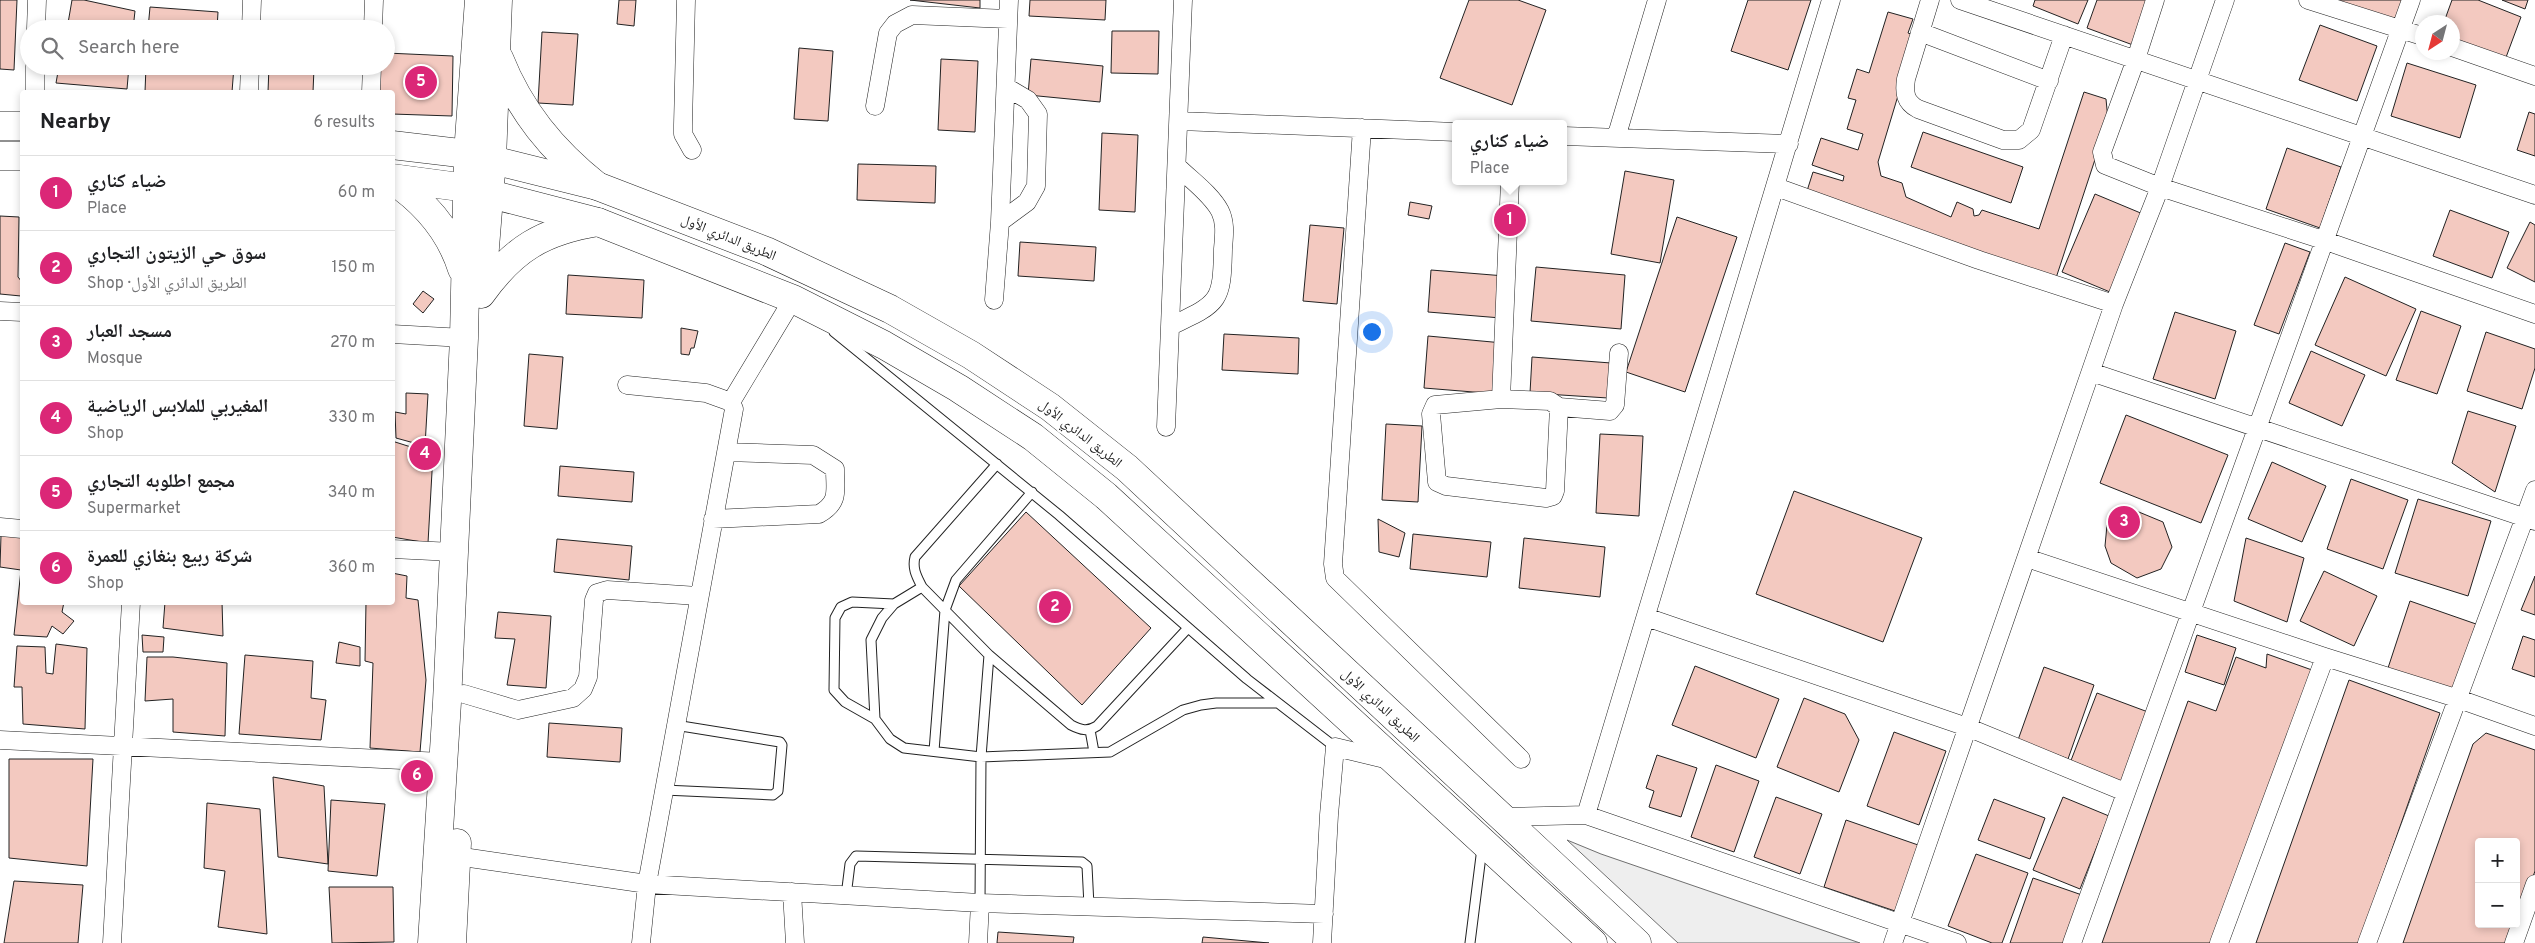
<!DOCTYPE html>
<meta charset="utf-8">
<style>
:root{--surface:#fff;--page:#f6f6f6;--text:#202124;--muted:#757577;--line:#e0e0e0;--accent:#db2777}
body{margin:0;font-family:Overpass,"Noto Naskh Arabic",sans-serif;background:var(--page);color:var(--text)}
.controls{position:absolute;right:15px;bottom:15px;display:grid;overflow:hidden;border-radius:5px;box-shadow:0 2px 8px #0003}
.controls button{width:45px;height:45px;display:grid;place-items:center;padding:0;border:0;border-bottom:1px solid var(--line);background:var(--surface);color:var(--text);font:25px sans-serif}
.compass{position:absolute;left:2415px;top:15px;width:45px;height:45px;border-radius:50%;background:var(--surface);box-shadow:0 2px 8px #0003;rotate:216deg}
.you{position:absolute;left:1371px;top:331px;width:18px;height:18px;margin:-12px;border:4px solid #fff;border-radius:50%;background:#1a73e8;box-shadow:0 0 0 8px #1a73e833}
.badge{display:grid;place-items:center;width:32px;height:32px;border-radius:50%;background:var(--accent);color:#fff;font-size:16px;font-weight:700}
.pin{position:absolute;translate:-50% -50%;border:2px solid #fff;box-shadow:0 1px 5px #0006}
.popup{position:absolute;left:1452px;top:120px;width:115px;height:65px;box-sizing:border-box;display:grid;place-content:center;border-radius:5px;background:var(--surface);filter:drop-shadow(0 1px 4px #0005);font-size:16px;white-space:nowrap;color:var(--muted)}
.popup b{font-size:19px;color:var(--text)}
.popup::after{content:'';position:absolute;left:50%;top:100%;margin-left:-10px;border:10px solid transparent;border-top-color:var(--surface)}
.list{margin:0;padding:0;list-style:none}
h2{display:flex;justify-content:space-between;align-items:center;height:65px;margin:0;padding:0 20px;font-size:21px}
h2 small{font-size:16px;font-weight:400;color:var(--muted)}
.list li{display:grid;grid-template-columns:32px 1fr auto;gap:15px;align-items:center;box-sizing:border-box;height:75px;padding:0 20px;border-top:1px solid var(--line)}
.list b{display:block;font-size:19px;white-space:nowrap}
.list p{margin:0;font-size:16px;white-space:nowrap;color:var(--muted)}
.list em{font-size:16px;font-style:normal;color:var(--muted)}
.icon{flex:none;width:28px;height:28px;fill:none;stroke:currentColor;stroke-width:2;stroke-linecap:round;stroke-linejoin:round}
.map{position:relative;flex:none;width:2535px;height:943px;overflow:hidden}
.search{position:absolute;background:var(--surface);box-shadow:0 2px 8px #0003;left:20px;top:20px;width:375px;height:55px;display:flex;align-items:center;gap:12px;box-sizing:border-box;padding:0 18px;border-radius:28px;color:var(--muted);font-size:19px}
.panel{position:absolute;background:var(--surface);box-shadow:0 2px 8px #0003;left:20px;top:90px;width:375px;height:515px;border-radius:5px}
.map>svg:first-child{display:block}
.green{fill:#eee;stroke:#6f6f6f}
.building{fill:#f3c9c0;stroke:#222;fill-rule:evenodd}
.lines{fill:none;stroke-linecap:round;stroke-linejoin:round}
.service-casing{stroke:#222;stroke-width:11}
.minor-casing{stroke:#222;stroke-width:19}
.primary-casing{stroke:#222;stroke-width:29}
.trunk-casing{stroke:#222;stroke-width:29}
.service{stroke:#fff;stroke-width:9}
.minor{stroke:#fff;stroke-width:18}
.primary{stroke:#fff;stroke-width:28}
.trunk{stroke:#fff;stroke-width:28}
.labels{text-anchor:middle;stroke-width:4;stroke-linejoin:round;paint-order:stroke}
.street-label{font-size:14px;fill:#222;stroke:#fff}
</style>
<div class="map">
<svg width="2535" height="943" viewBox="0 0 2535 943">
<rect width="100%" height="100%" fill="#fff"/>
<path class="green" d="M1567,840L1601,854L1860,943H1678Z"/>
<path class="building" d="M0,0H17L14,70L0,69Z
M72,0H84L135,11L133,29H67Z
M619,0H636L634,26L617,24Z
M910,0H980V8Z
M1030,0H1106L1105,20L1029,16Z
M1469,0H1518L1546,10L1512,105L1440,78Z
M1748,0H1811L1788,70L1731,51Z
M2035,0H2088L2078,24L2033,6Z
M2097,0H2149L2133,45L2087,28Z
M2329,0H2405L2395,25Z
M2452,0H2478L2521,17L2505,60L2452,40V22H2444Z
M2502,0H2528L2525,9Z
M150,7L218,12L217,29H148Z
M1888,12L1913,19L1908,33L1916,36L1878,162L1881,176L1902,183L1906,197L1951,217L1957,202L1973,209L1974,216L1979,215L1982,210L2039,229L2084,92L2106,99L2108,120L2056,278L1806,194L1813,172L1843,181L1844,176L1812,165L1821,138L1858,150L1863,134L1847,129L1856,100L1848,98L1857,69L1869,73Z
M2320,25L2377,46L2357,101L2299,80Z
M1112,31H1159L1158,74L1111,73Z
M542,32L578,34L573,105L538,103Z
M799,48L833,51L828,121L794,119Z
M386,53L453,56L452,116L392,114V92H379L380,66H386Z
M941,59L978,61L975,132L938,130Z
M1031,59L1103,66L1100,102L1028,95Z
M2407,63L2476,85L2460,138L2391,116Z
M59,66H129L127,89L56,83Z
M146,66H234L232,92H145Z
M269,66H349V70L314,68L313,92H268Z
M2529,112L2535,114V156L2517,150Z
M1923,132L2023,167L2011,203L1911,167Z
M1102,133L1138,135L1135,212L1099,210Z
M2287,148L2341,167L2320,228L2266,209Z
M858,164L936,166L935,203L857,200Z
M1625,171L1674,180L1660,263L1611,254Z
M2095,194L2143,214L2110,292L2062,272Z
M1410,202L1432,206L1429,219L1408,215Z
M2450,210L2509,232L2492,278L2433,256Z
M0,216L19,217L18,277L22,282L21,296L0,294Z
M1677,217L1737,237L1685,392L1626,372Z
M2530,222L2535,225V282L2507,268Z
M1310,225L1344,228L1337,304L1303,301Z
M1020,242L1096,247L1094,281L1018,276Z
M2285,243L2310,252L2279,334L2254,325Z
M1536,267L1625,275L1621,329L1531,321Z
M1431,270L1505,276L1501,318L1428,312Z
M568,275L644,280L642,318L566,314Z
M2345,277L2416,309L2386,376L2315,345Z
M423,291L434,299L423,313L413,304Z
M2421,311L2461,326L2437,394L2396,380Z
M2175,312L2236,331L2215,399L2153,379Z
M681,328L698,331L694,348H691L689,355L681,354Z
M2486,332L2535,349V368L2522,409L2467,391Z
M1224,334L1299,338L1298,374L1222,370Z
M1428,336L1503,343L1498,394L1424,388Z
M2311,351L2365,375L2342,426L2289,403Z
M529,354L563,357L557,429L524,426Z
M1532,357L1611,363L1608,398L1530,393Z
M406,393L428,394L425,446L396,438L395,412L406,414Z
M2468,411L2516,426L2495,492L2452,463Z
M2126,415L2228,455L2201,523L2100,483Z
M1386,424L1422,426L1418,502L1382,500Z
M1600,434L1643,436L1639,516L1596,513Z
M392,441L433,454L428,543L392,537Z
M2272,462L2326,486L2302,542L2248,519Z
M560,466L634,472L632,502L558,496Z
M2351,479L2408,500L2383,569L2327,549Z
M1794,491L1922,538L1883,642L1756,594Z
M2418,499L2491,521L2468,596L2395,573Z
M2134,510L2163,522L2172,547L2161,569L2137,578L2111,563L2105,546L2107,525Z
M1026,512L1151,628L1082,705L959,586Z
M1378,519L1405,533L1399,557L1379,552Z
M1413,534L1491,542L1487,577L1410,569Z
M1,535L22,537V602H64L62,612L74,621L63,634L52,626L47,637L14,635L21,570L0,567Z
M1524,538L1605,547L1600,597L1519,588Z
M2246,538L2304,558L2287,622L2234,601Z
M557,539L632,546L629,580L554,572Z
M2324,571L2377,596L2354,646L2300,621Z
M392,573L407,576L406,598L418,600L426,680L420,752L370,748L373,663L365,661L366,602H392Z
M2535,576V615L2521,610Z
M2410,601L2476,624L2454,691L2388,668Z
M165,602H222L223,636L163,628Z
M498,612L551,616L546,688L507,685L515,639L495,638Z
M142,635L164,637L163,652H143Z
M2197,635L2236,648L2224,685L2185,672Z
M2523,636L2535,640V677L2512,669Z
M339,642L360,647V666L336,663Z
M56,644L87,648L85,729L23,724L22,687H14L17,646L45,647L46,673L53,674Z
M2267,654L2312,670L2214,943H2102L2188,701L2216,711L2236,657L2266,668Z
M245,655L313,661L311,698L326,700L321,740L239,734Z
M147,657H173L227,663L225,736L173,732V699L145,701Z
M1695,666L1779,699L1756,758L1672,725Z
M2044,667L2094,685L2068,759L2018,740Z
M2349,680L2440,713L2359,943H2256Z
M2097,693L2148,712L2121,782L2070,763Z
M1804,698L1845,714L1859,740L1839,792L1777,767Z
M549,723L622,728L620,762L547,757Z
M1894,732L1946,751L1919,825L1867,806Z
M2486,733L2535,750V871L2510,943H2403L2473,744ZM2479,842H2516V924H2479Z
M1657,755L1697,768L1681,817L1649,807L1654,791L1646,788Z
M9,759H93L87,866L9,858Z
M1716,765L1759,781L1734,852L1691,837Z
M273,777L324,786L328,864L278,857Z
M1776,797L1822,814L1800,874L1754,857Z
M2063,797L2109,816L2080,889L2033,870Z
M1994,799L2045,818L2030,859L1978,840Z
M331,800L385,804L377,876L328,871Z
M207,803L260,809L267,934L218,927L225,871L204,868Z
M1846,820L1921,846L1898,912L1824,887Z
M1976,854L2028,873L2002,943H1992L1948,926Z
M2033,878L2082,895L2065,943H2010Z
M14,881L83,885L78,943H4Z
M329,887H393L394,942L332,943Z
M998,932L1074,937L1073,943H997Z
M1203,937L1269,943H1202Z"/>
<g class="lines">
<g class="service-casing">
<path id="service" d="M834,332L1059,515L1247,679L1335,747
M997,464L915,557C912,569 917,577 922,587L989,655L1071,725C1081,730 1087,732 1097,726L1188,628
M922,587L894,604L882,618L871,640L875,719L890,739L904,748L981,757L1110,752L1183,710L1201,705L1216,703H1278
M875,719L845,702L834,690L835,618L841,607L852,602L894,604
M1090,730L1094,752
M934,751L945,610L956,580L1032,492
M664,790L773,795L778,791L782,745L780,742L675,725
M846,896L850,864L856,856L1082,862L1087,866L1089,906
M980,903L981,757L989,655
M1470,943L1482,848"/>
</g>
<g class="minor-casing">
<path id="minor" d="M686,0L683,125V134L692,150
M1831,0L1586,815L1957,943
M1930,0L1906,79C1904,93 1905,102 1918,109L2003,140H2019L2031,130L2064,35
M1960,0L2535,195
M2155,0L2136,59L2102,152L2105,165L2160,187L2323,240L2535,314
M2308,0L2422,36
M36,29L37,0
M251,29L252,0
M373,29L374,0
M1920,32L2049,81
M2452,47L2535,76
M35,92V66
M249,92L250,66
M371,92L372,66
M875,106L888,33L895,24L912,15L1008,19
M1180,121L1456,132
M1362,128L1333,564L1335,578L1521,759
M1564,136L1789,144
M1616,138L1657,0
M1776,187L1979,260L2114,304
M1000,222L1027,202L1036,186L1038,114L1028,100L1006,87
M994,300L1000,222L1009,0
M0,311L22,312
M1171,326C1219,303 1222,303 1223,249C1224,236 1226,223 1220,211C1211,194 1191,180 1178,167
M392,334L464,338
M2091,372L2535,521
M627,385L706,393L731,402L734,409L647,884L641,943
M1501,399L1510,181
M731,402L793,299
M1559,407L1555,491L1553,496L1546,498L1446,486L1437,482L1431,414L1435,405L1501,399L1550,401L1559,407L1610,411L1615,405L1619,353
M1166,427L1183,0
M713,519L819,514C840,502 835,491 835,469L813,455L726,452
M0,527L22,529
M392,549L453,552
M2027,558L2325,657L2456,698L2535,726
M1646,617L1967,727L2125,792
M464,694L518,710L573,698L583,689L588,677L594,600L597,593L607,590L698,596
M0,740L442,762
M1501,817L1586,815
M456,856L647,884L980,903L1324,914
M792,892L795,943
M112,943L131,602
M978,943L980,903
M1322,943L1329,815L1335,747L1389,760
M1893,943L2114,304L2160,187L2225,0
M2072,943L2411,0
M2219,943L2325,657
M2367,943L2535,490
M2514,943L2535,884"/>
</g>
<g class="primary-casing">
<path id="primary" d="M0,126H22
M392,145L468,154L597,186L766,251L890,309L971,355L1050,407L1127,468L1637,943
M0,156H22
M392,178L467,188L598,222L793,299L884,345L958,388L1033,437L1106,496L1593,943"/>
</g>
<g class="trunk-casing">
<path id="trunk" d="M499,58C520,111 552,150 597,186
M392,180C425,202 450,231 462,269
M482,285L492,160L498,0
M481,294C513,249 543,231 598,222
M432,943L447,702L464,338L468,154L479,0
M452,943L457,843"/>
</g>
<use href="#service" class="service"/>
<use href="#minor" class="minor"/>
<use href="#primary" class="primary"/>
<use href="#trunk" class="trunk"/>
</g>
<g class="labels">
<g class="street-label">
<text transform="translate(729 237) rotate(22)" y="5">الطريق الدائري الأول</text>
<text transform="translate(1081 433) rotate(38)" y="5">الطريق الدائري الأول</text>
<text transform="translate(1381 705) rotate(43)" y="5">الطريق الدائري الأول</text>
</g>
</g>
</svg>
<div class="controls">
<button>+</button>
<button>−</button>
</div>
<svg class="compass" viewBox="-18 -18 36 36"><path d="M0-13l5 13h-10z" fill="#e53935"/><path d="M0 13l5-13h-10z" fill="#757577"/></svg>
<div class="you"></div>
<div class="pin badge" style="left:1510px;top:220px">1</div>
<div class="popup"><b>ضياء كناري</b>Place</div>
<div class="pin badge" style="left:1055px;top:607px">2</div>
<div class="pin badge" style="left:2124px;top:522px">3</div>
<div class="pin badge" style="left:425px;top:454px">4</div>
<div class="pin badge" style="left:421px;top:82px">5</div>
<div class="pin badge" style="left:417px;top:776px">6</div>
<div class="search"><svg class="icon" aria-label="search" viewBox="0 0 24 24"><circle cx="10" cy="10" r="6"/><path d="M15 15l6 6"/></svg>Search here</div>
<section class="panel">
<h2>Nearby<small>6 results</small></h2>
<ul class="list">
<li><span class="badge">1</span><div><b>ضياء كناري</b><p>Place</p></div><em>60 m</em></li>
<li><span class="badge">2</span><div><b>سوق حي الزيتون التجاري</b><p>Shop · الطريق الدائري الأول</p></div><em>150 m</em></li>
<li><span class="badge">3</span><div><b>مسجد العبار</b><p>Mosque</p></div><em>270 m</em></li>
<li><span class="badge">4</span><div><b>المغيربي للملابس الرياضية</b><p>Shop</p></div><em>330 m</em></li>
<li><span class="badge">5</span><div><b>مجمع اطلوبه التجاري</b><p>Supermarket</p></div><em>340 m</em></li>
<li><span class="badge">6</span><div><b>شركة ربيع بنغازي للعمرة</b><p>Shop</p></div><em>360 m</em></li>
</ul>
</section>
</div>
